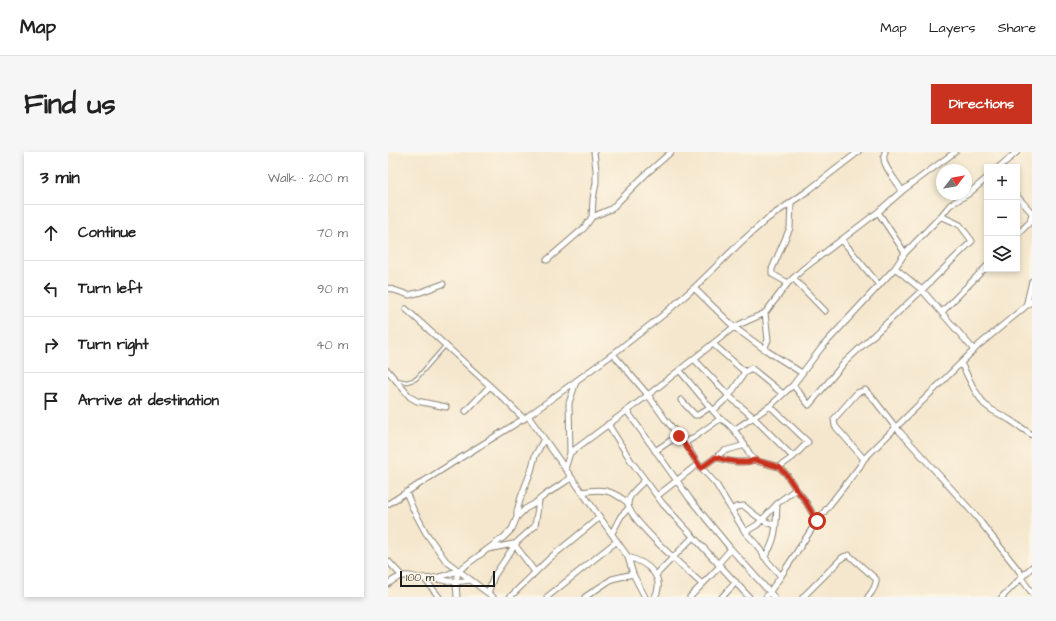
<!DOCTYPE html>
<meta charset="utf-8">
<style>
:root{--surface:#fff;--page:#f6f6f6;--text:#222;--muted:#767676;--line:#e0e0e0;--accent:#c8321e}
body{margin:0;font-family:"Architects Daughter",sans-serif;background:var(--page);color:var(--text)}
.controls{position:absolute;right:12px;top:12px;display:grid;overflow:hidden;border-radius:0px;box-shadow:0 2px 6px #0003}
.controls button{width:36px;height:36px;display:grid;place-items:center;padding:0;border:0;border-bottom:1px solid var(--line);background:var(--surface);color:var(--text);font:20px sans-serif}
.compass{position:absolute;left:548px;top:12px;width:36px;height:36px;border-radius:50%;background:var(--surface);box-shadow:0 2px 6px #0003;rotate:59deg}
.scale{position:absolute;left:12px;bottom:10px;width:95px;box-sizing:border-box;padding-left:4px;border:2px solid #1c1c1c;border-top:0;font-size:11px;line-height:14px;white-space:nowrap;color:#1c1c1c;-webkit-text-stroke:3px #fcf5e5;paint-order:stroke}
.stop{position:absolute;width:12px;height:12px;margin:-9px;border:3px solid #c8321e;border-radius:50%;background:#fff}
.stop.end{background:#c8321e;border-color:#fff;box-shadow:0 1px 4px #0008}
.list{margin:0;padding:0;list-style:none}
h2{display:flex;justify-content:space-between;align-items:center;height:52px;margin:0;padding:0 16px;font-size:17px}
h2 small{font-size:13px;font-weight:400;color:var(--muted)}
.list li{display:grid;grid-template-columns:26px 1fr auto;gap:12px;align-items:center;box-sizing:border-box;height:56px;padding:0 16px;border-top:1px solid var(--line)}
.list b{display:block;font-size:15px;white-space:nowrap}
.list em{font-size:13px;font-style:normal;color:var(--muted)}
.icon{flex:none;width:22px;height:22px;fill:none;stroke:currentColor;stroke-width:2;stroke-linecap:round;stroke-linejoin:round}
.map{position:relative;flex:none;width:644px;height:445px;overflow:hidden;border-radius:0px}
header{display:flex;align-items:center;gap:24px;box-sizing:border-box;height:56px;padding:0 20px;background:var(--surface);border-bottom:1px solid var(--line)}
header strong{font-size:19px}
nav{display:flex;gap:22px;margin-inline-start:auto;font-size:14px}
.intro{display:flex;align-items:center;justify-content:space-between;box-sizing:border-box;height:96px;padding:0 24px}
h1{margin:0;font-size:28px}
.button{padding:10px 18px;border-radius:0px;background:var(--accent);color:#fff;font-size:14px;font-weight:700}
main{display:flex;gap:24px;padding:0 24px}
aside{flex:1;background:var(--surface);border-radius:0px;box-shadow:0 2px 6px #0003}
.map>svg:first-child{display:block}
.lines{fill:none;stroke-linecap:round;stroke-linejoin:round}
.lane-casing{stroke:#888274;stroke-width:4.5}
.street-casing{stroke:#888274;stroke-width:7}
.lane{stroke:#fff;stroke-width:2.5}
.street{stroke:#fff;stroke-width:5}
.route{stroke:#c8321e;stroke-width:5}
</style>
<header>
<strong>Map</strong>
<nav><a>Map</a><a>Layers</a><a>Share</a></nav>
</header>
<div class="intro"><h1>Find us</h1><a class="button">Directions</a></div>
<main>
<aside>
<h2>3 min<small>Walk · 200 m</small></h2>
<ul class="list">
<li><svg class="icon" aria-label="ahead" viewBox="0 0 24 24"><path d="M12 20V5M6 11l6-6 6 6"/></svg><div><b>Continue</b></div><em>70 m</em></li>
<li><svg class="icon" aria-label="left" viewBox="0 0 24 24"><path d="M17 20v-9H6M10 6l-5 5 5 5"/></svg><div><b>Turn left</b></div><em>90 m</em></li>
<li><svg class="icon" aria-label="right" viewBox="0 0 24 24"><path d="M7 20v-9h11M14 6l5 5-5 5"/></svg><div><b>Turn right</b></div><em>40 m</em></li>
<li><svg class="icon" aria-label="arrive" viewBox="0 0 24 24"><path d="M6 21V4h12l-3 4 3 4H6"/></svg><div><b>Arrive at destination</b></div></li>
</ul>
</aside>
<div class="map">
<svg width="644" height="445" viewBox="0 0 644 445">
<rect width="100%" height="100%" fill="#fcf5e5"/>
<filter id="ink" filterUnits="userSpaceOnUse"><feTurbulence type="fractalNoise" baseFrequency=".025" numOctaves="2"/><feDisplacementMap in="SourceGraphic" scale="8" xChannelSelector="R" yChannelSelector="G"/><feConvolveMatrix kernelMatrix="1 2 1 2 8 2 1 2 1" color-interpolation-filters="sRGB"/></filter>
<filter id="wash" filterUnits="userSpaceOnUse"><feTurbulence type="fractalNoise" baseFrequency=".012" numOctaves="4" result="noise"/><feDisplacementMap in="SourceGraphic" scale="16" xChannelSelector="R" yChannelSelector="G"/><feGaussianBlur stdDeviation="0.9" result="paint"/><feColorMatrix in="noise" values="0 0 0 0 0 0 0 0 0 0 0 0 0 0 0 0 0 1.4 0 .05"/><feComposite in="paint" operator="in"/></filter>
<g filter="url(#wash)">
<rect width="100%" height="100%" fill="#f5e7cd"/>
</g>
<g filter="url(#ink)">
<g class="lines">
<g class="lane-casing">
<path id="lane" d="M9,228L19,230L28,227L57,194"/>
</g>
<g class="street-casing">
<path id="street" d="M611,15L629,0
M514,39L567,0
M629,44L644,61L642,70L629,83
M490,60L517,101
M204,65L223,57L257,23L283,0
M454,88L491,133
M159,108L196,76L204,65L205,47L208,31V18L206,0
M507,116L534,138L586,198
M405,126L437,159
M400,131L384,122V117L402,76L403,51
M0,136L21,143L33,140L55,132
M306,136L346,175L376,197L414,221
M638,154L644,129
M18,157L115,246L136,267
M554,160L599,114
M325,192L357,220L341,244L365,265L405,305L391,315
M376,197L380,188L377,161
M225,202L260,243L277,267L297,291L310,312L328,332L357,380L368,392L381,411L393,424
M306,207L341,244L325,259
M573,211L586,237L596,252L604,258L622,268L644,283
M0,219L22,245L29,249L58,255
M292,219L332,267
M357,220L363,216L395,242
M405,233L421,253L457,210L534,138L584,89L572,73L553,64
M293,248L307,263H310L322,255
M382,254L420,290L405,305
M78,259L102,234
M239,259L302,347L343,397L386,445
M140,264L240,405L245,422L257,445
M220,272L243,309L275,352L361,445
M346,278L382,254L405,233L434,195L507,116L517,101L553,64L562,53L580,42L599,26
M297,291L305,286L332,267C344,270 358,295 364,306L369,309L391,315L398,322L408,337L416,347L429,369
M267,299L291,283
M182,301L181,251L188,230
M328,305C341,310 354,312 367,308
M476,307L447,274L446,267L469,241L477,238L484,245L505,272L587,363L635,424
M313,316L336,299L357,293
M177,317L182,301L260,243L346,175L377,161L400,131L415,117L490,60L514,39C509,28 491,12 497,0
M257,328C251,335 240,342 240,352C240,367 301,420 314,432
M18,340L25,357L38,381L58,409L105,445
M194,340C214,336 224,338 240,351
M269,344L310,312
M0,352L66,310L140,264L225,202L275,163L306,136L352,91L379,67L421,38L470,0
M344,358L348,355L356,354C366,362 374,370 387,373
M129,365V359L133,345L143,319L147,304L156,287
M357,380L369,373L392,349L408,337
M224,381L233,364L240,357
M100,397L125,392L127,393L147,420
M240,405C258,410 278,424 267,445
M376,405C389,390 388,370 389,352
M0,409L13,423
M330,412L343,397
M268,423L305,385
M36,426L51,445
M633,426L644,441
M47,427L68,430L83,428
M0,432C21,415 25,430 46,426C54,425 62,421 70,419
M100,441L106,424L129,390L147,374L151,349
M69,445L68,432L70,419L116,385L124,377L129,365L137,357L146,352L157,343L183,326
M122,445L162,406L212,365
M159,445L229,389
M197,445L224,427L245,422
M302,445L332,414
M334,445L348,430
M378,445L393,424L429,369L472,314L476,307L591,193L644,149
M415,445L455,405L461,403L488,427C489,433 484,440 480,445
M614,445L644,415"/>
</g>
<use href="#lane" class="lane"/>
<use href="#street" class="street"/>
</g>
</g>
<g class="lines" filter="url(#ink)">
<path class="route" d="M291,284L313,316L328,305L337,308L350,310H360L367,308L391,315L398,322L408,337L416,347L429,369"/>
</g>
</svg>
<div class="controls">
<button>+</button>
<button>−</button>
<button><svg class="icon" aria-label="layers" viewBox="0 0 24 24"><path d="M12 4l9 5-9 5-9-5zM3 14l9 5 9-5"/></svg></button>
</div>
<svg class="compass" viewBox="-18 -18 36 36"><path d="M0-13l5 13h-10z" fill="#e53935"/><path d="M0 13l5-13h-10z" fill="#767676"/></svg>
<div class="scale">100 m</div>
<div class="stop" style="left:429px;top:369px"></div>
<div class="stop end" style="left:291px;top:284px"></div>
</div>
</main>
